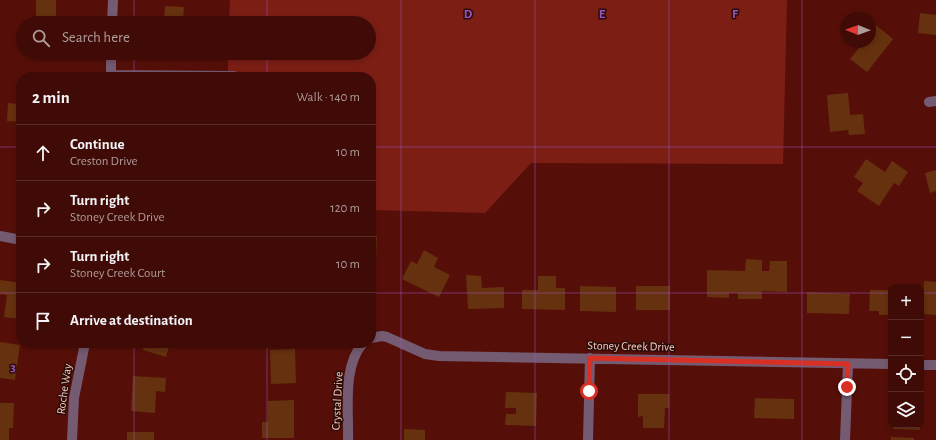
<!DOCTYPE html>
<meta charset="utf-8">
<style>
:root{--surface:#400b06;--page:#4b1914;--text:#f1f3f6;--muted:#ae9b9b;--line:#592b28}
body{margin:0;font-family:"Alegreya Sans",sans-serif;background:var(--page);color:var(--text)}
.controls{position:absolute;right:12px;bottom:12px;display:grid;overflow:hidden;border-radius:8px;box-shadow:0 2px 6px #0003}
.controls button{width:36px;height:36px;display:grid;place-items:center;padding:0;border:0;border-bottom:1px solid var(--line);background:var(--surface);color:var(--text);font:20px sans-serif}
.compass{position:absolute;left:840px;top:12px;width:36px;height:36px;border-radius:50%;background:var(--surface);box-shadow:0 2px 6px #0003;rotate:271deg}
.stop{position:absolute;width:12px;height:12px;margin:-9px;border:3px solid #d93025;border-radius:50%;background:#fff}
.stop.end{background:#d93025;border-color:#fff;box-shadow:0 1px 4px #0008}
.list{margin:0;padding:0;list-style:none}
h2{display:flex;justify-content:space-between;align-items:center;height:52px;margin:0;padding:0 16px;font-size:17px}
h2 small{font-size:13px;font-weight:400;color:var(--muted)}
.list li{display:grid;grid-template-columns:26px 1fr auto;gap:12px;align-items:center;box-sizing:border-box;height:56px;padding:0 16px;border-top:1px solid var(--line)}
.list b{display:block;font-size:15px;white-space:nowrap}
.list p{margin:0;font-size:13px;white-space:nowrap;color:var(--muted)}
.list em{font-size:13px;font-style:normal;color:var(--muted)}
.icon{flex:none;width:22px;height:22px;fill:none;stroke:currentColor;stroke-width:2;stroke-linecap:round;stroke-linejoin:round}
.map{position:relative;flex:none;width:936px;height:440px;overflow:hidden}
.search{position:absolute;background:var(--surface);box-shadow:0 2px 6px #0003;left:16px;top:16px;width:360px;height:44px;display:flex;align-items:center;gap:10px;box-sizing:border-box;padding:0 14px;border-radius:22px;color:var(--muted);font-size:15px}
.panel{position:absolute;background:var(--surface);box-shadow:0 2px 6px #0003;left:16px;top:72px;width:360px;height:276px;border-radius:16px}
.map>svg:first-child{display:block}
.green{fill:#7d1e15}
.building{fill:#66310e}
.lines{fill:none;stroke-linecap:round;stroke-linejoin:round}
.minor{stroke:#755b72;stroke-width:10}
.route{stroke:#d93025;stroke-width:5}
.grid{fill:none;stroke:#9a54c0;stroke-width:1;stroke-opacity:0.55}
.labels{text-anchor:middle;stroke-width:3;stroke-linejoin:round;paint-order:stroke}
.street-label{font-size:12px;fill:#f6cac2;stroke:#290b07}
.grid-label{font-size:13px;text-anchor:middle;font-weight:bold;fill:#9a54c0;stroke:#290b07;stroke-width:3;stroke-linejoin:round;paint-order:stroke}
</style>
<div class="map">
<svg width="936" height="440" viewBox="0 0 936 440">
<rect width="100%" height="100%" fill="#560f08"/>
<path class="green" d="M230,0H787L783,164L531,163L485,213L371,210V77H228V53H369V23H229Z"/>
<path class="building" d="M36,0H56V23H36Z
M165,6L184,7L183,23H164Z
M920,13L936,15V35L918,33Z
M876,25L893,39L867,72L850,59L864,42H870V31Z
M848,93L850,115L863,114L865,134L849,135L848,130L830,132L827,95Z
M8,103L21,104V122L7,121Z
M866,159L885,172L892,161L908,172L899,186L894,183L879,206L857,191L863,183L854,177Z
M936,170V191L930,193L925,173Z
M371,236H377L376,263L371,262Z
M424,250L438,258L434,267L450,275L439,297L402,279L411,261L417,264Z
M746,259L762,260V271H769L770,261H787V292L762,291V299H738V293H729V298L707,297V270L745,271Z
M466,275L481,276L482,288L504,287V308L468,309Z
M538,276H556V288H565V310L522,309V290H538Z
M0,280L21,283V319L4,317L7,295L0,294Z
M924,281L936,282V315L922,314Z
M580,286L616,287V312L580,311Z
M636,286H670V310H636Z
M870,290H891V315H879V311H869Z
M807,292L850,294L849,314L807,313Z
M0,342L20,345L15,380L0,378Z
M144,343H170L166,357L143,350Z
M295,349L296,383L271,384L270,350Z
M133,376L166,378L165,392L156,391L155,413L131,411Z
M506,392L537,393L536,426L505,425L506,414H516V408H505Z
M638,394H669V408H665L664,428H643V416L638,417Z
M755,398L794,399V419L754,418Z
M294,400V438H262V422H268V401Z
M0,403H14L13,428H9V440H0Z
M893,425H920V430L893,429Z
M404,429L425,430V440H404Z
M127,432H154V440H127Z
M891,437L914,438V440H891Z"/>
<g class="lines">
<path class="minor" d="M112,23L113,0
M111,75L234,76
M111,77V53
M929,102L936,101
M0,236L21,240
M371,338L382,336L387,337L425,354L439,356L891,364
M921,365H936
M72,440L74,398L85,343
M348,440C349,410 342,367 363,343
M588,440L590,358
M845,440L848,364"/>
</g>
<g class="lines">
<path class="route" d="M589,391L590,358L848,364L847,387"/>
</g>
<path class="grid" d="M134,0V23M267,0V23M401,0V440M535,0V440M669,0V440M802,0V440M134,53V77M267,53V77M0,147H21M371,147H936M0,293H21M371,293H891M921,293H936M134,343V440M267,343V440"/>
<g class="labels">
<g class="street-label">
<text transform="translate(631 346) rotate(1)" y="4">Stoney Creek Drive</text>
<text transform="translate(64 389) rotate(-82)" y="4">Roche Way</text>
<text transform="translate(337 401) rotate(-87)" y="4">Crystal Drive</text>
</g>
</g>
<g class="grid-label">
<text x="468" y="18">D</text>
<text x="602" y="18">E</text>
<text x="735" y="18">F</text>
<text x="13" y="371">3</text>
</g>
</svg>
<div class="controls">
<button>+</button>
<button>−</button>
<button><svg class="icon" aria-label="locate" viewBox="0 0 24 24"><circle cx="12" cy="12" r="6"/><path d="M12 2v4M12 18v4M2 12h4M18 12h4"/></svg></button>
<button><svg class="icon" aria-label="layers" viewBox="0 0 24 24"><path d="M12 4l9 5-9 5-9-5zM3 14l9 5 9-5"/></svg></button>
</div>
<svg class="compass" viewBox="-18 -18 36 36"><path d="M0-13l5 13h-10z" fill="#e53935"/><path d="M0 13l5-13h-10z" fill="#ae9b9b"/></svg>
<div class="stop" style="left:589px;top:391px"></div>
<div class="stop end" style="left:847px;top:387px"></div>
<div class="search"><svg class="icon" aria-label="search" viewBox="0 0 24 24"><circle cx="10" cy="10" r="6"/><path d="M15 15l6 6"/></svg>Search here</div>
<section class="panel">
<h2>2 min<small>Walk · 140 m</small></h2>
<ul class="list">
<li><svg class="icon" aria-label="ahead" viewBox="0 0 24 24"><path d="M12 20V5M6 11l6-6 6 6"/></svg><div><b>Continue</b><p>Creston Drive</p></div><em>10 m</em></li>
<li><svg class="icon" aria-label="right" viewBox="0 0 24 24"><path d="M7 20v-9h11M14 6l5 5-5 5"/></svg><div><b>Turn right</b><p>Stoney Creek Drive</p></div><em>120 m</em></li>
<li><svg class="icon" aria-label="right" viewBox="0 0 24 24"><path d="M7 20v-9h11M14 6l5 5-5 5"/></svg><div><b>Turn right</b><p>Stoney Creek Court</p></div><em>10 m</em></li>
<li><svg class="icon" aria-label="arrive" viewBox="0 0 24 24"><path d="M6 21V4h12l-3 4 3 4H6"/></svg><div><b>Arrive at destination</b></div></li>
</ul>
</section>
</div>
